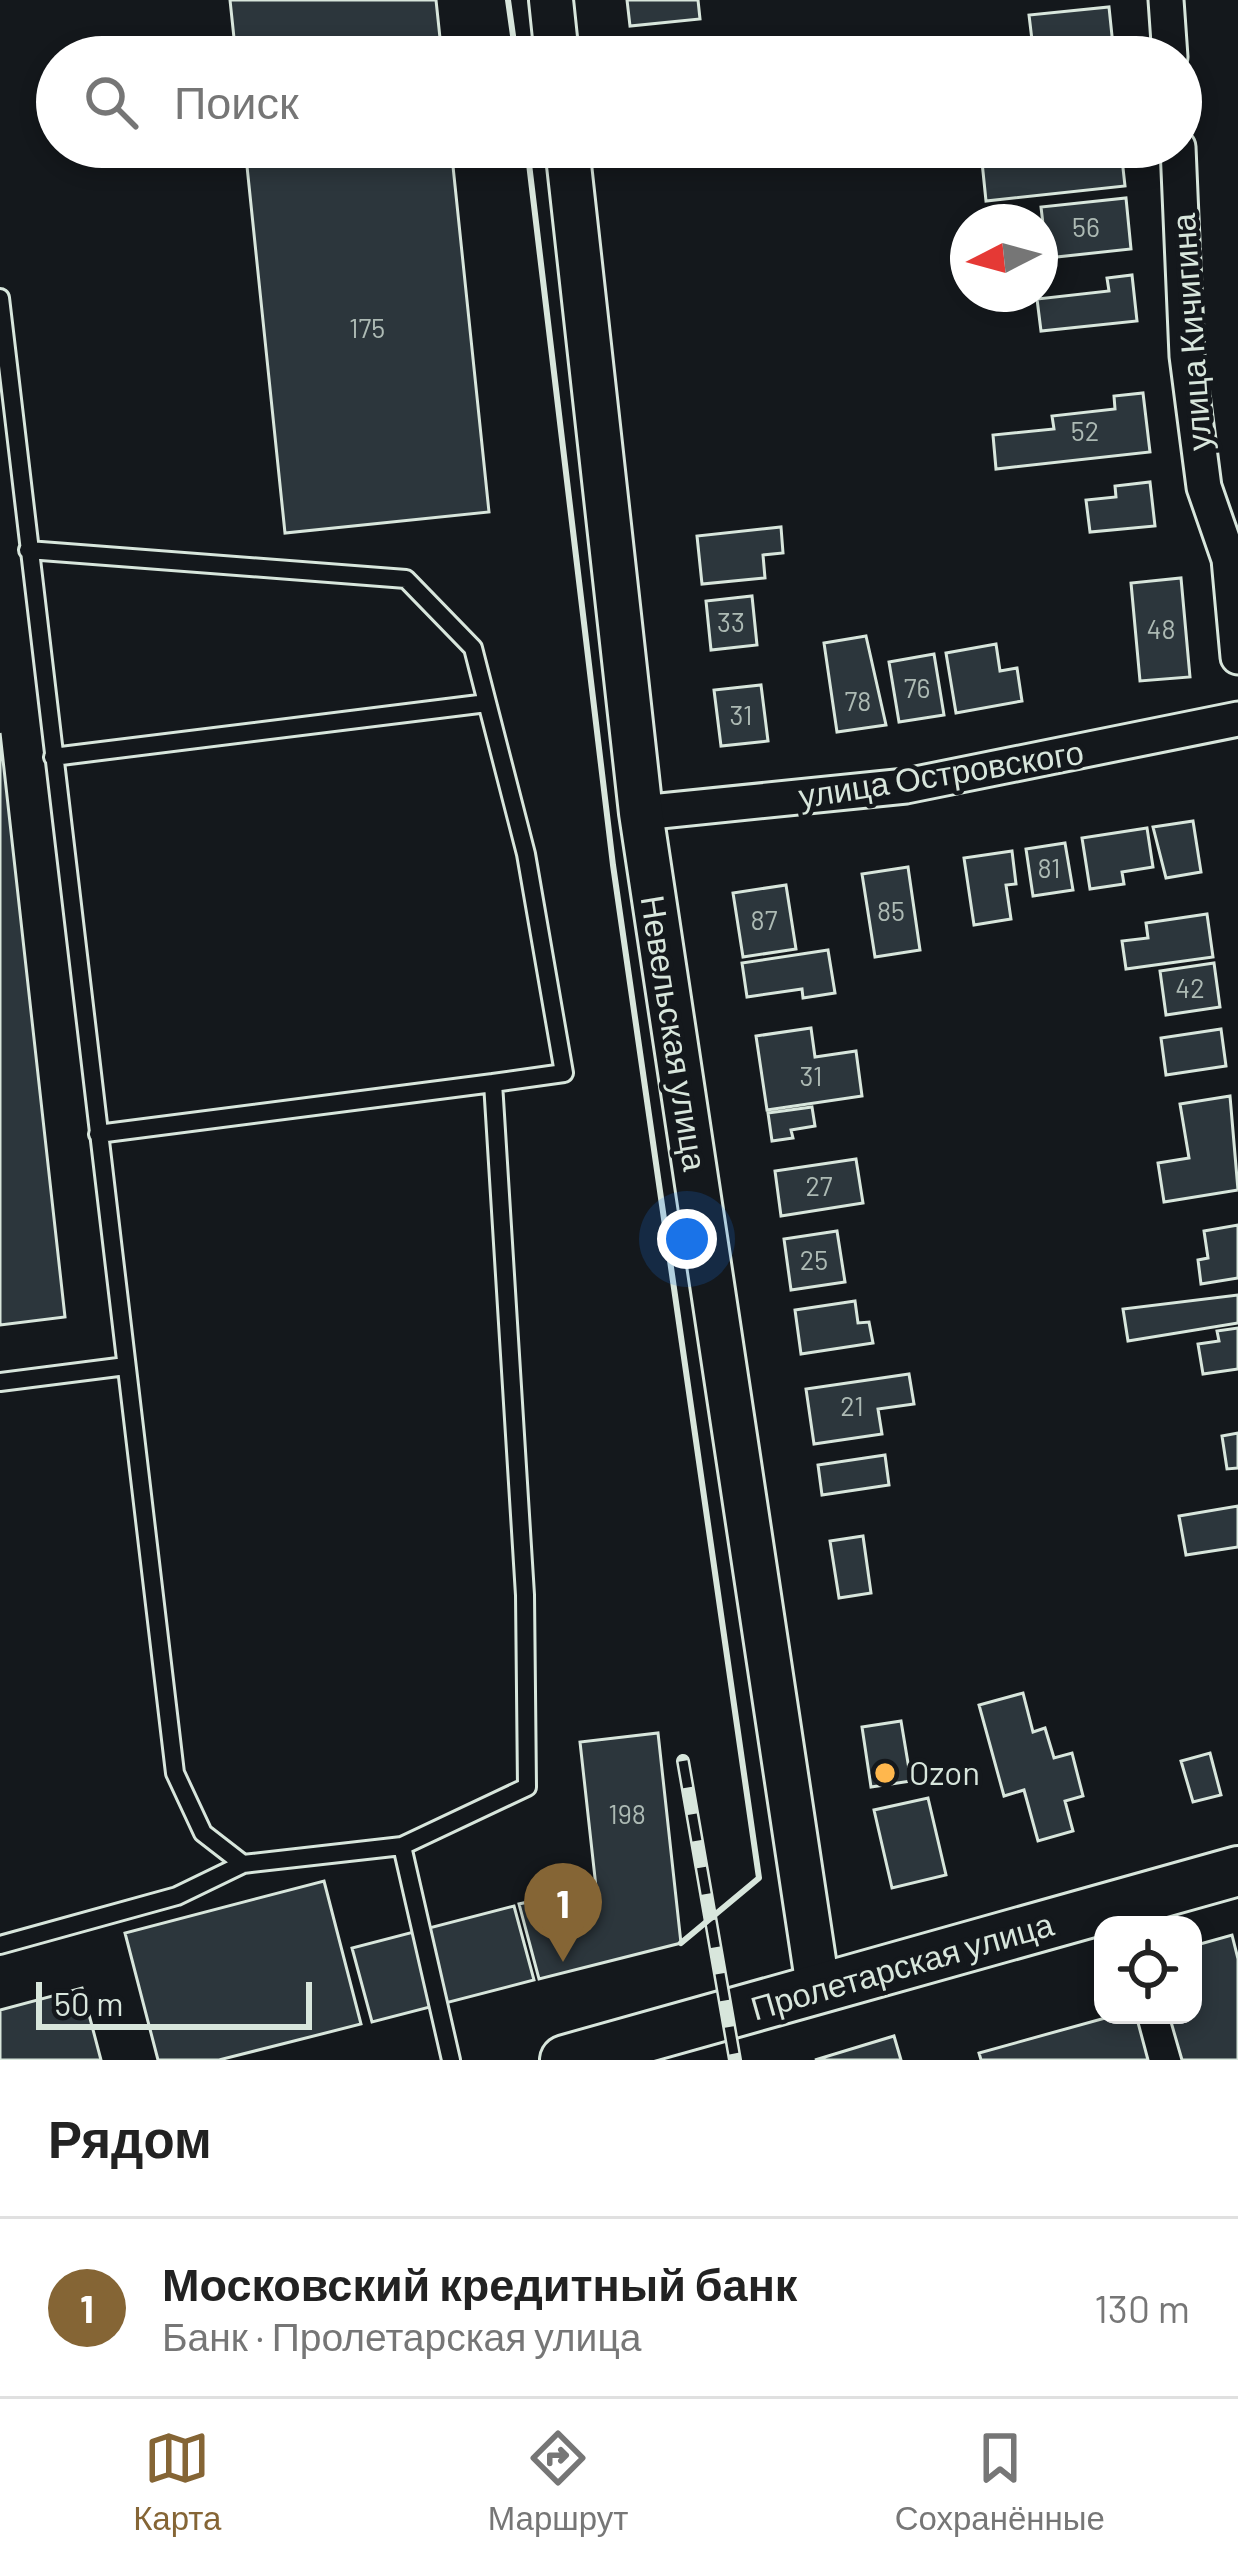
<!DOCTYPE html>
<html lang="ru">
<meta charset="utf-8">
<style>
:root{--surface:#fff;--page:#f2f2f2;--text:#222;--muted:#767676;--line:#e0e0e0;--accent:#856535}
body{margin:0;font-family:Barlow,sans-serif;background:var(--page);color:var(--text)}
.controls{position:absolute;right:36px;bottom:36px;display:grid;overflow:hidden;border-radius:24px;box-shadow:0 6px 18px #0003}
.controls button{width:108px;height:108px;display:grid;place-items:center;padding:0;border:0;border-bottom:3px solid var(--line);background:var(--surface);color:var(--text);font:60px sans-serif}
.compass{position:absolute;left:950px;top:204px;width:108px;height:108px;border-radius:50%;background:var(--surface);box-shadow:0 6px 18px #0003;rotate:264deg}
.scale{position:absolute;left:36px;bottom:30px;width:276px;box-sizing:border-box;padding-left:12px;border:6px solid #d8e6dc;border-top:0;font-size:33px;line-height:42px;white-space:nowrap;color:#d8e6dc;-webkit-text-stroke:9px #14181c;paint-order:stroke}
.you{position:absolute;left:687px;top:1239px;width:42px;height:42px;margin:-30px;border:9px solid #fff;border-radius:50%;background:#1a73e8;box-shadow:0 0 0 18px #1a73e833}
.badge{display:grid;place-items:center;width:78px;height:78px;border-radius:50%;background:var(--accent);color:#fff;font-size:39px;font-weight:700}
.pin{position:absolute;translate:-50% -99px;filter:drop-shadow(0 3px 6px #0008)}
.pin::after{content:'';position:absolute;top:63px;width:42px;height:36px;background:inherit;clip-path:polygon(0 0,100% 0,50% 100%)}
.list{margin:0;padding:0;list-style:none}
h2{display:flex;justify-content:space-between;align-items:center;height:156px;margin:0;padding:0 48px;font-size:51px}
h2 small{font-size:39px;font-weight:400;color:var(--muted)}
.list li{display:grid;grid-template-columns:78px 1fr auto;gap:36px;align-items:center;box-sizing:border-box;height:180px;padding:0 48px;border-top:3px solid var(--line)}
.list b{display:block;font-size:45px;white-space:nowrap}
.list p{margin:0;font-size:39px;white-space:nowrap;color:var(--muted)}
.list em{font-size:39px;font-style:normal;color:var(--muted)}
.icon{flex:none;width:66px;height:66px;fill:none;stroke:currentColor;stroke-width:2;stroke-linecap:round;stroke-linejoin:round}
.map{position:relative;flex:none;width:1238px;height:2060px;overflow:hidden}
.search{position:absolute;background:var(--surface);box-shadow:0 6px 18px #0003;left:36px;right:36px;top:36px;height:132px;display:flex;align-items:center;gap:30px;box-sizing:border-box;padding:0 42px;border-radius:66px;color:var(--muted);font-size:45px}
.sheet{height:336px;background:var(--surface)}
nav{display:flex;justify-content:space-around;align-items:center;box-sizing:border-box;height:168px;border-top:3px solid var(--line);background:var(--surface);font-size:33px;color:var(--muted)}
nav a{display:grid;justify-items:center;gap:6px}
nav .on{color:var(--accent)}
.map>svg:first-child{display:block}
.building{fill:#2c363c;stroke:#d8e6dc;stroke-width:3}
.lines{fill:none;stroke-linecap:round;stroke-linejoin:round}
.service-casing{stroke:#d8e6dc;stroke-width:22}
.minor-casing{stroke:#d8e6dc;stroke-width:39}
.tertiary-casing{stroke:#d8e6dc;stroke-width:48}
.secondary-casing{stroke:#d8e6dc;stroke-width:54}
.service{stroke:#14181c;stroke-width:16}
.minor{stroke:#14181c;stroke-width:33}
.tertiary{stroke:#14181c;stroke-width:42}
.secondary{stroke:#14181c;stroke-width:48}
.rail-casing{stroke:#d8e6dc;stroke-width:14}
.rail{stroke:#14181c;stroke-width:9;stroke-dasharray:27;stroke-linecap:butt}
.wall{stroke:#d8e6dc;stroke-width:6}
.poi-dot{fill:#ffb74d;stroke:#14181c;stroke-width:4.5}
.labels{text-anchor:middle;stroke-width:9;stroke-linejoin:round;paint-order:stroke}
.number-label{font-size:27px;fill:#adbab4}
.street-label{font-size:33px;fill:#d8e6dc;stroke:#14181c}
.poi-label{font-size:33px;fill:#d8e6dc;stroke:#14181c;text-anchor:start}
</style>
<div class="map">
<svg width="1238" height="2060" viewBox="0 0 1238 2060">
<rect width="100%" height="100%" fill="#14181c"/>
<path class="building" d="M230,0H436L442,57H236Z
M627,0H698L700,19L630,26Z
M1109,7L1114,55L1034,57L1029,15Z
M730,43L731,57H634V53Z
M245,147H451L489,512L285,533Z
M643,147H708L709,153L644,159Z
M1027,147H1070L1071,155L1121,150L1125,186L986,201L981,152Z
M1126,198L1131,249L1047,258L1041,207Z
M1132,275L1137,321L1041,331L1037,299L1109,291L1107,278Z
M1143,393L1150,452L996,469L993,435L1054,429L1052,416L1115,409L1114,396Z
M1150,482L1155,526L1090,532L1086,500L1116,497L1115,486Z
M781,527L783,553L763,555L765,578L702,584L697,536Z
M1181,578L1190,677L1140,681L1131,583Z
M752,596L757,645L711,650L706,601Z
M866,636L886,725L837,732L824,643Z
M996,644L1000,671L1017,668L1022,701L956,713L946,653Z
M934,654L944,715L899,722L889,662Z
M761,685L768,741L721,746L714,690Z
M0,733L65,1317L0,1325Z
M1193,821L1201,872L1166,878L1153,827Z
M1147,828L1153,867L1122,872L1124,884L1090,889L1082,838Z
M1065,843L1073,890L1033,896L1026,849Z
M1012,851L1016,884L1006,885L1011,919L974,925L964,858Z
M908,867L920,950L875,957L862,874Z
M786,885L796,949L743,957L733,893Z
M1207,914L1213,957L1126,969L1122,941L1148,938L1146,923Z
M828,950L835,993L803,998L802,989L747,997L742,963Z
M1214,963L1220,1007L1166,1015L1160,971Z
M811,1028L815,1057L856,1051L862,1096L767,1110L756,1036Z
M1221,1029L1226,1066L1166,1075L1161,1038Z
M1230,1096L1238,1190L1164,1202L1158,1163L1189,1158L1180,1104Z
M812,1107L815,1126L791,1130L793,1138L772,1141L768,1113Z
M856,1159L863,1203L781,1216L775,1171Z
M1238,1225V1278L1201,1284L1198,1260L1208,1258L1204,1231Z
M837,1231L845,1282L791,1290L784,1239Z
M1238,1295V1323L1128,1341L1123,1309Z
M855,1301L858,1323L869,1322L873,1343L801,1354L795,1310Z
M1238,1328V1369L1203,1374L1198,1344L1219,1341L1217,1331Z
M909,1374L914,1404L878,1409L882,1434L814,1444L806,1389Z
M1238,1433V1468L1227,1469L1222,1436Z
M885,1455L889,1485L822,1495L818,1465Z
M1238,1506V1547L1186,1555L1179,1516Z
M863,1536L871,1593L839,1598L830,1541Z
M1023,1693L1033,1732L1045,1728L1054,1758L1072,1753L1083,1796L1065,1801L1073,1831L1038,1841L1024,1790L1004,1796L979,1705Z
M901,1721L911,1781L871,1787L862,1727Z
M658,1733L681,1943L539,1979L519,1904L596,1887L580,1742Z
M1210,1753L1221,1795L1193,1802L1181,1761Z
M928,1798L946,1875L892,1888L874,1810Z
M324,1881L361,2024L219,2060H158L125,1933Z
M514,1906L534,1980L372,2022L352,1948Z
M1232,1935L1238,1959V2060H1182L1169,2015H1193V1946Z
M82,1988L101,2060H0V2010Z
M1116,2015H1136L1148,2060H981L979,2053Z
M894,2036L901,2060H815Z"/>
<g class="lines">
<g class="service-casing">
<path id="service" d="M0,298L175,1773L203,1833L243,1864
M28,550L406,579L473,648L526,854L564,1073L493,1083
M53,757L487,703
M0,1382L126,1366
M402,1846L451,2060
M0,1945L177,1896L243,1864L402,1846L527,1787L525,1595L493,1083L98,1134"/>
</g>
<g class="minor-casing">
<path id="minor" d="M1166,0L1170,57
M1178,147L1187,356L1204,487L1229,559L1238,657
M641,813L906,786L1238,719"/>
</g>
<g class="tertiary-casing">
<path id="tertiary" d="M551,0L557,57
M567,147L641,813L818,1987"/>
</g>
<g class="secondary-casing">
<path id="secondary" d="M565,2060L1238,1871"/>
</g>
<use href="#service" class="service"/>
<use href="#minor" class="minor"/>
<use href="#tertiary" class="tertiary"/>
<use href="#secondary" class="secondary"/>
<g class="rail-casing">
<path id="rail" d="M683,1761L735,2060"/>
</g>
<use href="#rail" class="rail"/>
<path class="wall" d="M508,0L516,57
M527,147L613,865L759,1878L681,1943"/>
</g>
<circle class="poi-dot" cx="885" cy="1773" r="12"/>
<g class="labels">
<g class="number-label">
<text x="1086" y="237">56</text>
<text x="367" y="338">175</text>
<text x="1085" y="441">52</text>
<text x="731" y="632">33</text>
<text x="1161" y="639">48</text>
<text x="917" y="698">76</text>
<text x="858" y="711">78</text>
<text x="741" y="725">31</text>
<text x="1049" y="878">81</text>
<text x="891" y="921">85</text>
<text x="764" y="930">87</text>
<text x="1190" y="998">42</text>
<text x="811" y="1086">31</text>
<text x="819" y="1196">27</text>
<text x="814" y="1270">25</text>
<text x="852" y="1416">21</text>
<text x="627" y="1824">198</text>
</g>
<g class="street-label">
<text transform="translate(1191 332) rotate(-94)" y="12">улица Кичигина</text>
<text transform="translate(941 774) rotate(-9)" y="12">улица Островского</text>
<text transform="translate(674 1033) rotate(81)" y="12">Невельская улица</text>
<text transform="translate(902 1966) rotate(-16)" y="12">Пролетарская улица</text>
</g>
<g class="poi-label">
<text x="909" y="1785">Ozon</text>
</g>
</g>
</svg>
<div class="controls">
<button><svg class="icon" aria-label="locate" viewBox="0 0 24 24"><circle cx="12" cy="12" r="6"/><path d="M12 2v4M12 18v4M2 12h4M18 12h4"/></svg></button>
</div>
<svg class="compass" viewBox="-18 -18 36 36"><path d="M0-13l5 13h-10z" fill="#e53935"/><path d="M0 13l5-13h-10z" fill="#767676"/></svg>
<div class="scale">50 m</div>
<div class="you"></div>
<div class="pin badge" style="left:563px;top:1962px">1</div>
<div class="search"><svg class="icon" aria-label="search" viewBox="0 0 24 24"><circle cx="10" cy="10" r="6"/><path d="M15 15l6 6"/></svg>Поиск</div>
</div>
<section class="sheet">
<h2>Рядом<small></small></h2>
<ul class="list">
<li><span class="badge">1</span><div><b>Московский кредитный банк</b><p>Банк · Пролетарская улица</p></div><em>130 m</em></li>
</ul>
</section>
<nav>
<a class="on"><svg class="icon" aria-label="map" viewBox="0 0 24 24"><path d="M3 6l6-2 6 2 6-2v14l-6 2-6-2-6 2zM9 4v14M15 6v14"/></svg>Карта</a>
<a><svg class="icon" aria-label="directions" viewBox="0 0 24 24"><path d="M12 3l9 9-9 9-9-9zM9 14v-3h6M13 9l2 2-2 2"/></svg>Маршрут</a>
<a><svg class="icon" aria-label="saved" viewBox="0 0 24 24"><path d="M7 4h10v16l-5-4-5 4z"/></svg>Сохранённые</a>
</nav>
